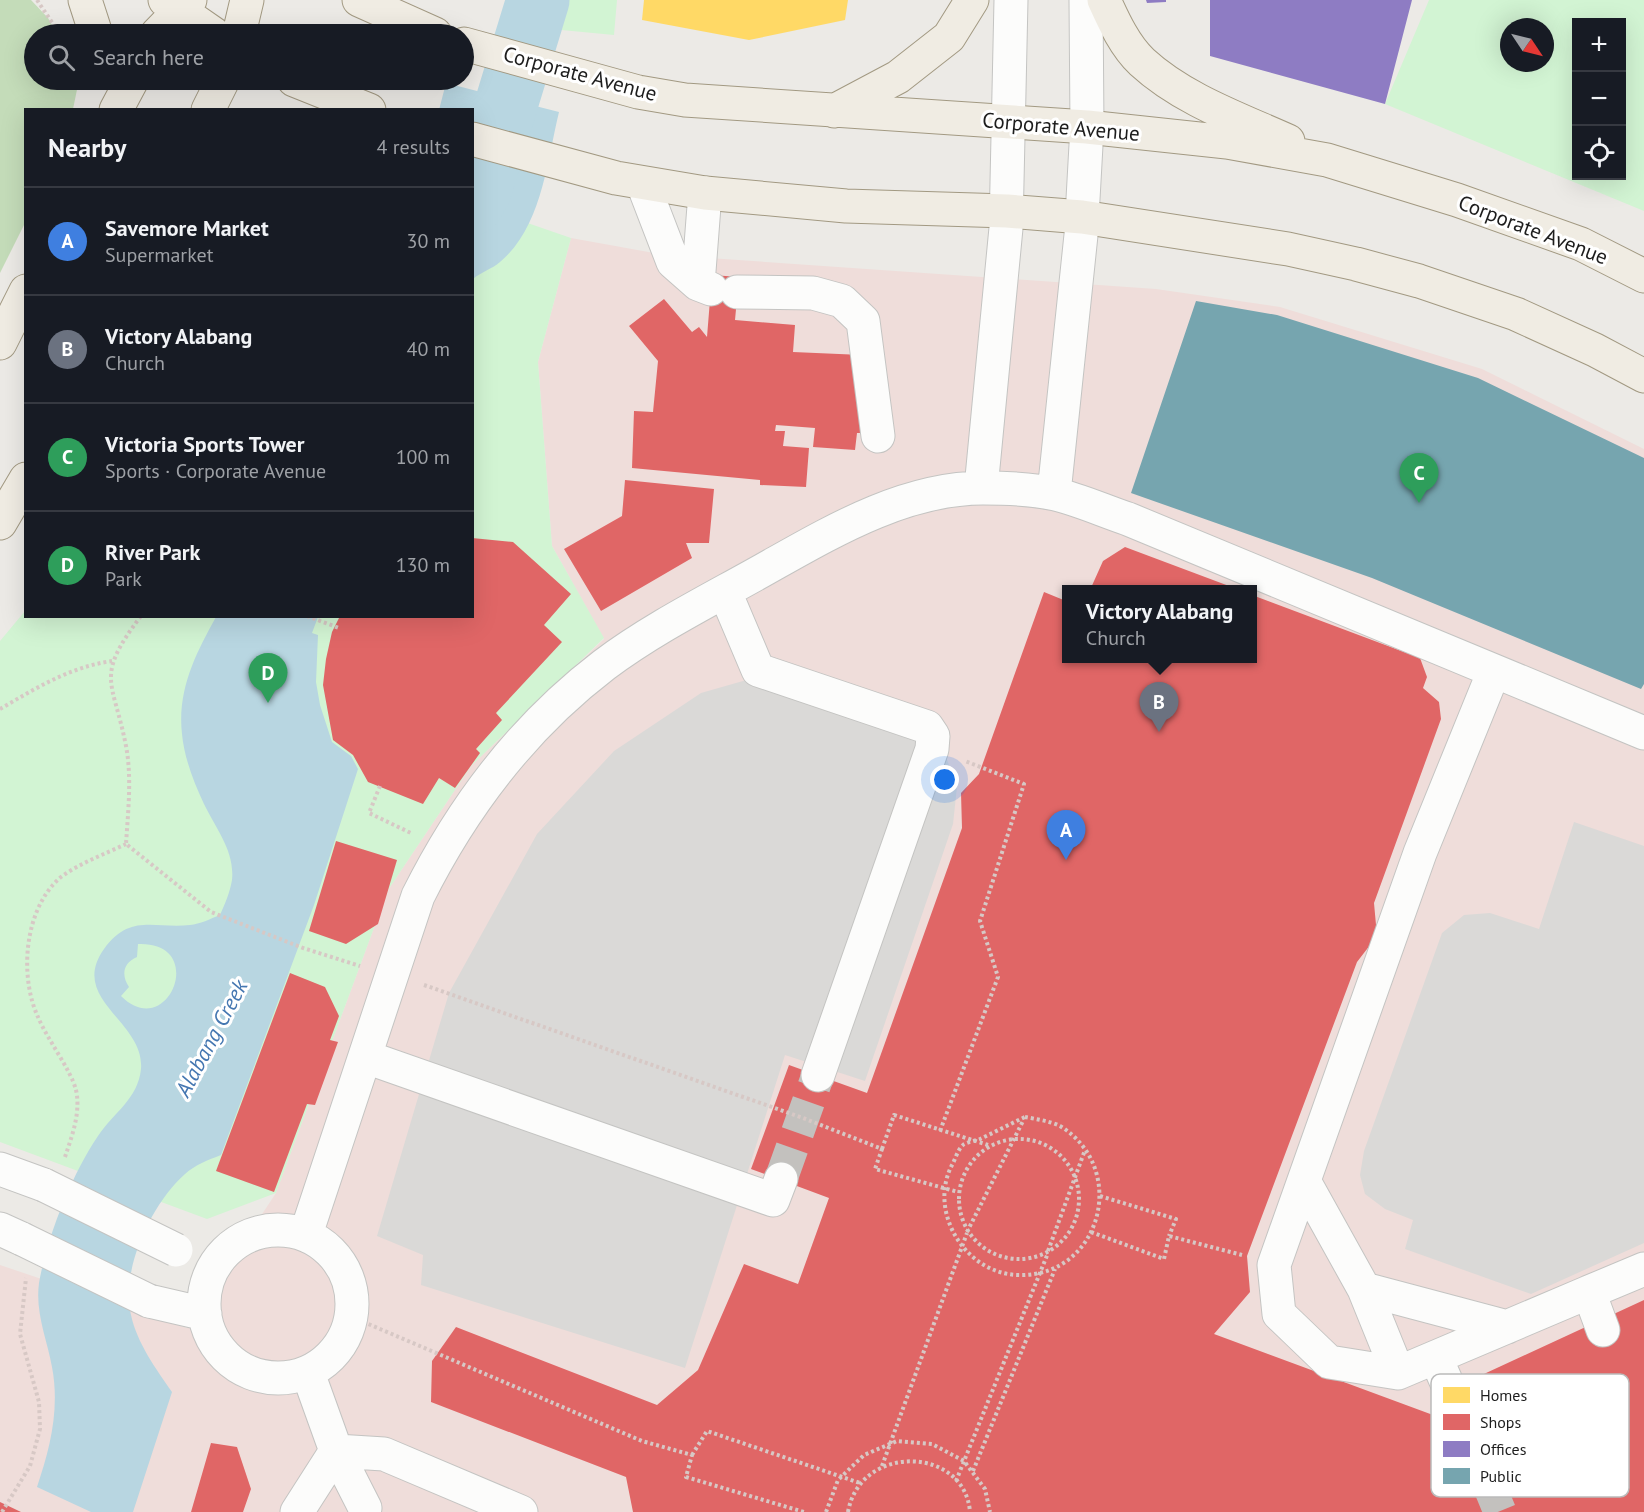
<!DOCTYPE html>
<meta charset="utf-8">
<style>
:root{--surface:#171b24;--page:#20242c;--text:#f1f3f6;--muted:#9ea1a6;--line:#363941;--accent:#d93025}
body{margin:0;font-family:"PT Sans",sans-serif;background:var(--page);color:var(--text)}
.controls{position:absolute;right:18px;top:18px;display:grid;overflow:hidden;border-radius:0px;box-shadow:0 6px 24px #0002}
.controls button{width:54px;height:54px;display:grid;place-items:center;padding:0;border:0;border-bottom:2px solid var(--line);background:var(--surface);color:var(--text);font:30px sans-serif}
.compass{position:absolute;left:1500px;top:18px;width:54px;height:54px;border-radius:50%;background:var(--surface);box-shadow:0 6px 24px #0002;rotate:125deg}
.you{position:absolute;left:945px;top:780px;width:21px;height:21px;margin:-15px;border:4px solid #fff;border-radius:50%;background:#1a73e8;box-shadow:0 0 0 9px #1a73e833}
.badge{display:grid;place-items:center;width:39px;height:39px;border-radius:50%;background:var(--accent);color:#fff;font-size:20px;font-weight:700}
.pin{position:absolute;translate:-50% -50px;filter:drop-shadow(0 2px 3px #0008)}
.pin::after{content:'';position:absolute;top:32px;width:21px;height:18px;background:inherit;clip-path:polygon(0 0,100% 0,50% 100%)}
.popup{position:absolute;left:1062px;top:585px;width:195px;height:78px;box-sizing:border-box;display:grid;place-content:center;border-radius:0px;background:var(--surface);filter:drop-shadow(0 2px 4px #0005);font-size:20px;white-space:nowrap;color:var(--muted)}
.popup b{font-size:22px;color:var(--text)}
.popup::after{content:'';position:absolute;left:50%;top:100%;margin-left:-12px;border:12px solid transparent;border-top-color:var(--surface)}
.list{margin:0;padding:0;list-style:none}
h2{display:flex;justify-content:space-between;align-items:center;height:78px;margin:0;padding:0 24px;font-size:26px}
h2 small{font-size:20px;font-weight:400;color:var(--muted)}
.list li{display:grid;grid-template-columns:39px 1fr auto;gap:18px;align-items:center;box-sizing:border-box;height:108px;padding:0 24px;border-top:2px solid var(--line)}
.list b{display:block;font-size:22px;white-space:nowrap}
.list p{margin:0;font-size:20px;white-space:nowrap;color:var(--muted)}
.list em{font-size:20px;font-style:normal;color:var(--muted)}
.icon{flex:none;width:33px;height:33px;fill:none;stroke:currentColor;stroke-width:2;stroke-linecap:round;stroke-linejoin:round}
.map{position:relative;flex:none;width:1644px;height:1512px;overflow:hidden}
.search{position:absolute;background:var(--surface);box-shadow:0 6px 24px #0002;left:24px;top:24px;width:450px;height:66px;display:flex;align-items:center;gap:15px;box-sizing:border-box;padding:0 21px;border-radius:33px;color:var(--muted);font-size:22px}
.panel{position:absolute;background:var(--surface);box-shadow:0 6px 24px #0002;left:24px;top:108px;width:450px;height:510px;border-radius:0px}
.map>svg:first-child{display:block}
.commercial{fill:#efddda;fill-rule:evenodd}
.religious{fill:#dad9d7}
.forest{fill:#c4dcb9}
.park{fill:#d2f4d3;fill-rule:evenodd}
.water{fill:#b8d6e1;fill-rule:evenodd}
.homes{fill:#ffd966}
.shops{fill:#e06666}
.offices{fill:#8e7cc3}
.public{fill:#76a5af}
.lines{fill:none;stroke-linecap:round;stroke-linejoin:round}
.river{stroke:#b8d6e1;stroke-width:63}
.minor-tunnel{stroke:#c3c1be;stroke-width:33;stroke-dasharray:33 16;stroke-linecap:butt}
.minor-casing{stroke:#c4c4c2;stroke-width:35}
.major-casing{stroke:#a29982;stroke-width:35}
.path{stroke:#d7c8c5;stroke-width:4;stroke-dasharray:3 3;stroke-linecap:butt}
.minor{stroke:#fcfcfb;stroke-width:33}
.major{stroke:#f0ece3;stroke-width:33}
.minor-bridge-casing{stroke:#c4c4c2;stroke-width:35;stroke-linecap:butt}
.path-bridge{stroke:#d7c8c5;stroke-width:4;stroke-dasharray:3 3;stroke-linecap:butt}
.minor-bridge{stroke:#fcfcfb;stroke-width:33}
.labels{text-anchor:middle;stroke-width:6;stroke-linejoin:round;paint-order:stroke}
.street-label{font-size:21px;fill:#1d1d1d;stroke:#fff}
.water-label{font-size:22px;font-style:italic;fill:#4577b1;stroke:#fff}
.key{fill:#fff;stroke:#bbb;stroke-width:1.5}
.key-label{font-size:16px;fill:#1d1d1d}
</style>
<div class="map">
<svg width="1644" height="1512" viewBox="0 0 1644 1512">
<rect width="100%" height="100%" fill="#eceae6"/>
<path class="commercial" d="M571,238L665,255L1156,289L1280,307L1482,369L1644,449V1512H0V1265L187,1328L276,1193L388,890L471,766L604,639L552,546L538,362ZM1066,590H1252V658H1066Z"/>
<path class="religious" d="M796,666L941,743L957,787L953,824L865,1081L785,1055L685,1368L421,1285L423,1255L377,1236L449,993L537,834L614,751L701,693Z
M1574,822L1644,846V1243L1531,1294L1405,1249L1413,1220L1385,1209L1365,1194L1360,1175L1364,1151L1442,933L1464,915L1490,913L1539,929Z"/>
<path class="forest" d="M0,0H31L48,18L57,34H34V80H79L73,109L26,110L25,223L0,273Z"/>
<path class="park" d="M554,0H617L614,35L551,29Z
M1429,0H1644V211L1385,104ZM1576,22H1622V176H1576ZM1509,27H1545V63H1509Z
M473,204L571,238L538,362L552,546L604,638L471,766L388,890L276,1193L207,1219L0,1142V641L25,611L26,616H472Z"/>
<path class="water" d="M446,83L559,112C547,161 542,227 500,262C492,269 481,272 473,279L472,110H439Z
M216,617H318L312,633L318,635L316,682L320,705L332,742L351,756L358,769L314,905L221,1155C208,1160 195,1165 185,1174C151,1204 120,1271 131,1315C137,1343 156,1369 172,1392L133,1512H91L37,1487C50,1449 60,1409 52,1367C47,1339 35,1313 39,1283C47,1237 72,1174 98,1136C113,1113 138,1099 141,1069C145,1021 68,1000 104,949C130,913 154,929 190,925C200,924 210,919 220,915C225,904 230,892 232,880C235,851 216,829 204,804C194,783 184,757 182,734C177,690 196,653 216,617ZM138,944C209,941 168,1043 121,996L129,987C121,975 123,963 137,957Z"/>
<path class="homes" d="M644,0H848L845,20L749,40L642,20Z"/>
<path class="shops" d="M712,275L739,277L735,320L795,325L793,352L862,355V433H857L855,450L813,447L815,428L776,425L775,431H785L783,446L809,448L806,487L760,485V480L632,468L634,411L653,412L658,361L629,326L664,299L692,332L699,327L707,337Z
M625,480L714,489L709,543H686L692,558L601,611L564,549L622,516Z
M472,538L513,542L571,594L544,625L562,642L496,713L502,720L476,749L480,753L455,788L439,778L423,804L368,782L353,755L333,740L323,685L326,659L332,632L340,616H472Z
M1125,547L1237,589V590H1090L1103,561Z
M1044,592L1066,601V658H1252V595L1420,658L1427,677L1423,688L1439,702L1441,719L1374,903L1377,936L1357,962L1247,1256L1250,1292L1214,1334L1433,1415L1445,1392L1644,1300V1512H633L626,1477L431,1402L432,1361L456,1327L657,1405L698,1370L744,1264L798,1284L829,1198L751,1169L789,1065L867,1093L962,828L961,793L979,774Z
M336,841L397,860L378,924L346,944L309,931Z
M290,973L325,987L339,1016L330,1040L338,1042L315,1105L307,1104L274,1192L216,1171Z
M211,1443L237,1447L251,1489L243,1512H191Z
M0,1502L21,1512H0Z"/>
<path class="offices" d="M1146,0H1166V2L1147,3Z
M1210,0H1412L1385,104L1210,56Z"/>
<path class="public" d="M1196,301L1277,315L1478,378L1644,458V684L1641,689L1372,578L1131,493Z"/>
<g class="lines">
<path class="river" d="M472,204L480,190L538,0"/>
<path class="minor-tunnel" d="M781,1179L818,1075
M1450,1390L1500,1512"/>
<g class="minor-casing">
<path id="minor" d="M643,184L673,262L698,284
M705,193L698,284L711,289
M737,292L813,293L842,301L863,321L878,436
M981,488L1006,228L1011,0
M1054,493L1081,235L1087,127L1086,0
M725,592L758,670L927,727L933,736L932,749L818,1075
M1494,671L1420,853L1274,1265L1279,1314L1329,1362L1398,1373L1589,1292
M366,1057L773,1200L781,1179
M0,1169L44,1185
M1304,1181L1364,1289L1398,1373
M0,1229L22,1239
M204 1304a74 74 0 1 1 148 0a74 74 0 1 1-148 0Z
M306,1234L418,896C463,806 524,726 604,665C656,626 716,597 772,565C836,529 907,488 983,488C1005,488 1033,489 1055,494C1080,500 1104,511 1128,519L1644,733
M1364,1289L1507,1327
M149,1301L205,1314
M1603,1330L1589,1292L1644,1269
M1436,1358L1450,1390
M308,1373L336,1451L365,1508
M297,1512L336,1451L384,1454L521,1512"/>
</g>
<g class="major-casing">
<path id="major" d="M85,0L96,34
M165,0L214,34
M359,0L435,34
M1104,0C1114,22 1125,46 1142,62C1182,99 1239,119 1288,141
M157,34L190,0
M239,34L247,0
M464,44L638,92L685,100L1087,127L1227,142L1327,160L1457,200L1581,244L1644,276
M294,80L369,110
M116,110L132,80
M208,110L223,80
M834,111L898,77L949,37L972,0
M472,139L616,178L705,193L846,206L1007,211L1082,217L1288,249L1356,264L1419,281L1516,314L1595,350L1644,376
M0,343L26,291
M0,523L26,479"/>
</g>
<path class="path" d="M37,0L55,27
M141,616C94,678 113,679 126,746C132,777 128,812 126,844L211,912L303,948L360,966
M307,616L339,628
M0,709C36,688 70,667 112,661
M380,786L369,813L413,834
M424,985L803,1118L882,1149L875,1169L958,1192
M1025,1117C1035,1119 1050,1121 1060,1126C1129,1168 1102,1275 1021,1275C967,1276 927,1213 952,1165C955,1160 958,1149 963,1145C967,1142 975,1141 980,1139C995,1132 1010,1124 1025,1117Z
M940,1131L998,977L980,921L1024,784L965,761
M959 1199a60 60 0 1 1 120 0a60 60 0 1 1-120 0Z
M882,1149L894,1115L988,1145
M65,1157C72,1136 81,1112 76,1090C71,1070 47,1039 38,1017C19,976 24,908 61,877C80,863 105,854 126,844
M1100,1196L1176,1219L1169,1236
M1091,1232L1164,1259L1169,1236L1242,1255
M352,1317L642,1441L692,1455L686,1477L804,1512
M692,1455L707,1431L860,1483
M882,1466L967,1233
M973,1471L1055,1269
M956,1481L1048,1253
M2,1512L30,1466L40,1429L39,1402L20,1334L26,1278
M826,1512L838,1480L864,1455L897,1441L932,1444L964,1461L985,1489L990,1512
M848,1512C860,1443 965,1446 970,1512"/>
<use href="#minor" class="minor"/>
<use href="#major" class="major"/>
<g class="minor-bridge-casing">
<path id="minor-bridge" d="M44,1185L176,1250
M22,1239L149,1301"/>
</g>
<path class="path-bridge" d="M967,1232L1023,1121
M1048,1251L1085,1150"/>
<use href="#minor-bridge" class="minor-bridge"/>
</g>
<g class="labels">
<g class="street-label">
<text transform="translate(580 74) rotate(15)" y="7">Corporate Avenue</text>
<text transform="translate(1061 127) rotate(5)" y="7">Corporate Avenue</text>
<text transform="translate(1533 230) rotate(21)" y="7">Corporate Avenue</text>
</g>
<g class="water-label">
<text transform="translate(211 1038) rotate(-62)" y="8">Alabang Creek</text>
</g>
</g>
<rect x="1431" y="1374" width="198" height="123" rx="9" class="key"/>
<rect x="1443" y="1387" width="27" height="16" fill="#ffd966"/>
<rect x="1443" y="1414" width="27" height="16" fill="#e06666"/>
<rect x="1443" y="1441" width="27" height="16" fill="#8e7cc3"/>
<rect x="1443" y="1468" width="27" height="16" fill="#76a5af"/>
<g class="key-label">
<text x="1480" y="1401">Homes</text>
<text x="1480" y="1428">Shops</text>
<text x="1480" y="1455">Offices</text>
<text x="1480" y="1482">Public</text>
</g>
</svg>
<div class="controls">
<button>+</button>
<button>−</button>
<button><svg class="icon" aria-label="locate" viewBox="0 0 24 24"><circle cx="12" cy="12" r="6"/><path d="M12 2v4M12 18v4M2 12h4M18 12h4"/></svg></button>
</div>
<svg class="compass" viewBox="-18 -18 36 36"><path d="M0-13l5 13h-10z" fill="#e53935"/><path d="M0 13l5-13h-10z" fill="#9ea1a6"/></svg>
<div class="you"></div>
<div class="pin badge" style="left:1066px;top:860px;background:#3f7fe0">A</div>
<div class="pin badge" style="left:1159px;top:732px;background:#6b7280">B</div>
<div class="popup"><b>Victory Alabang</b>Church</div>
<div class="pin badge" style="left:1419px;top:503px;background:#2e9e5b">C</div>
<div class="pin badge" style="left:268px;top:703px;background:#2e9e5b">D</div>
<div class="search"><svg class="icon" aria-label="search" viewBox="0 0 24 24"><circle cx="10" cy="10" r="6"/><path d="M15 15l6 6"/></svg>Search here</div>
<section class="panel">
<h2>Nearby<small>4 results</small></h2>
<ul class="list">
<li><span class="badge" style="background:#3f7fe0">A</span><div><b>Savemore Market</b><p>Supermarket</p></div><em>30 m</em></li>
<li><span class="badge" style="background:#6b7280">B</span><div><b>Victory Alabang</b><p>Church</p></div><em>40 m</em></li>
<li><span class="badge" style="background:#2e9e5b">C</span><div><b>Victoria Sports Tower</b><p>Sports · Corporate Avenue</p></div><em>100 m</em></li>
<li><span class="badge" style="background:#2e9e5b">D</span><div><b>River Park</b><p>Park</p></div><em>130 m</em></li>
</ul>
</section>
</div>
